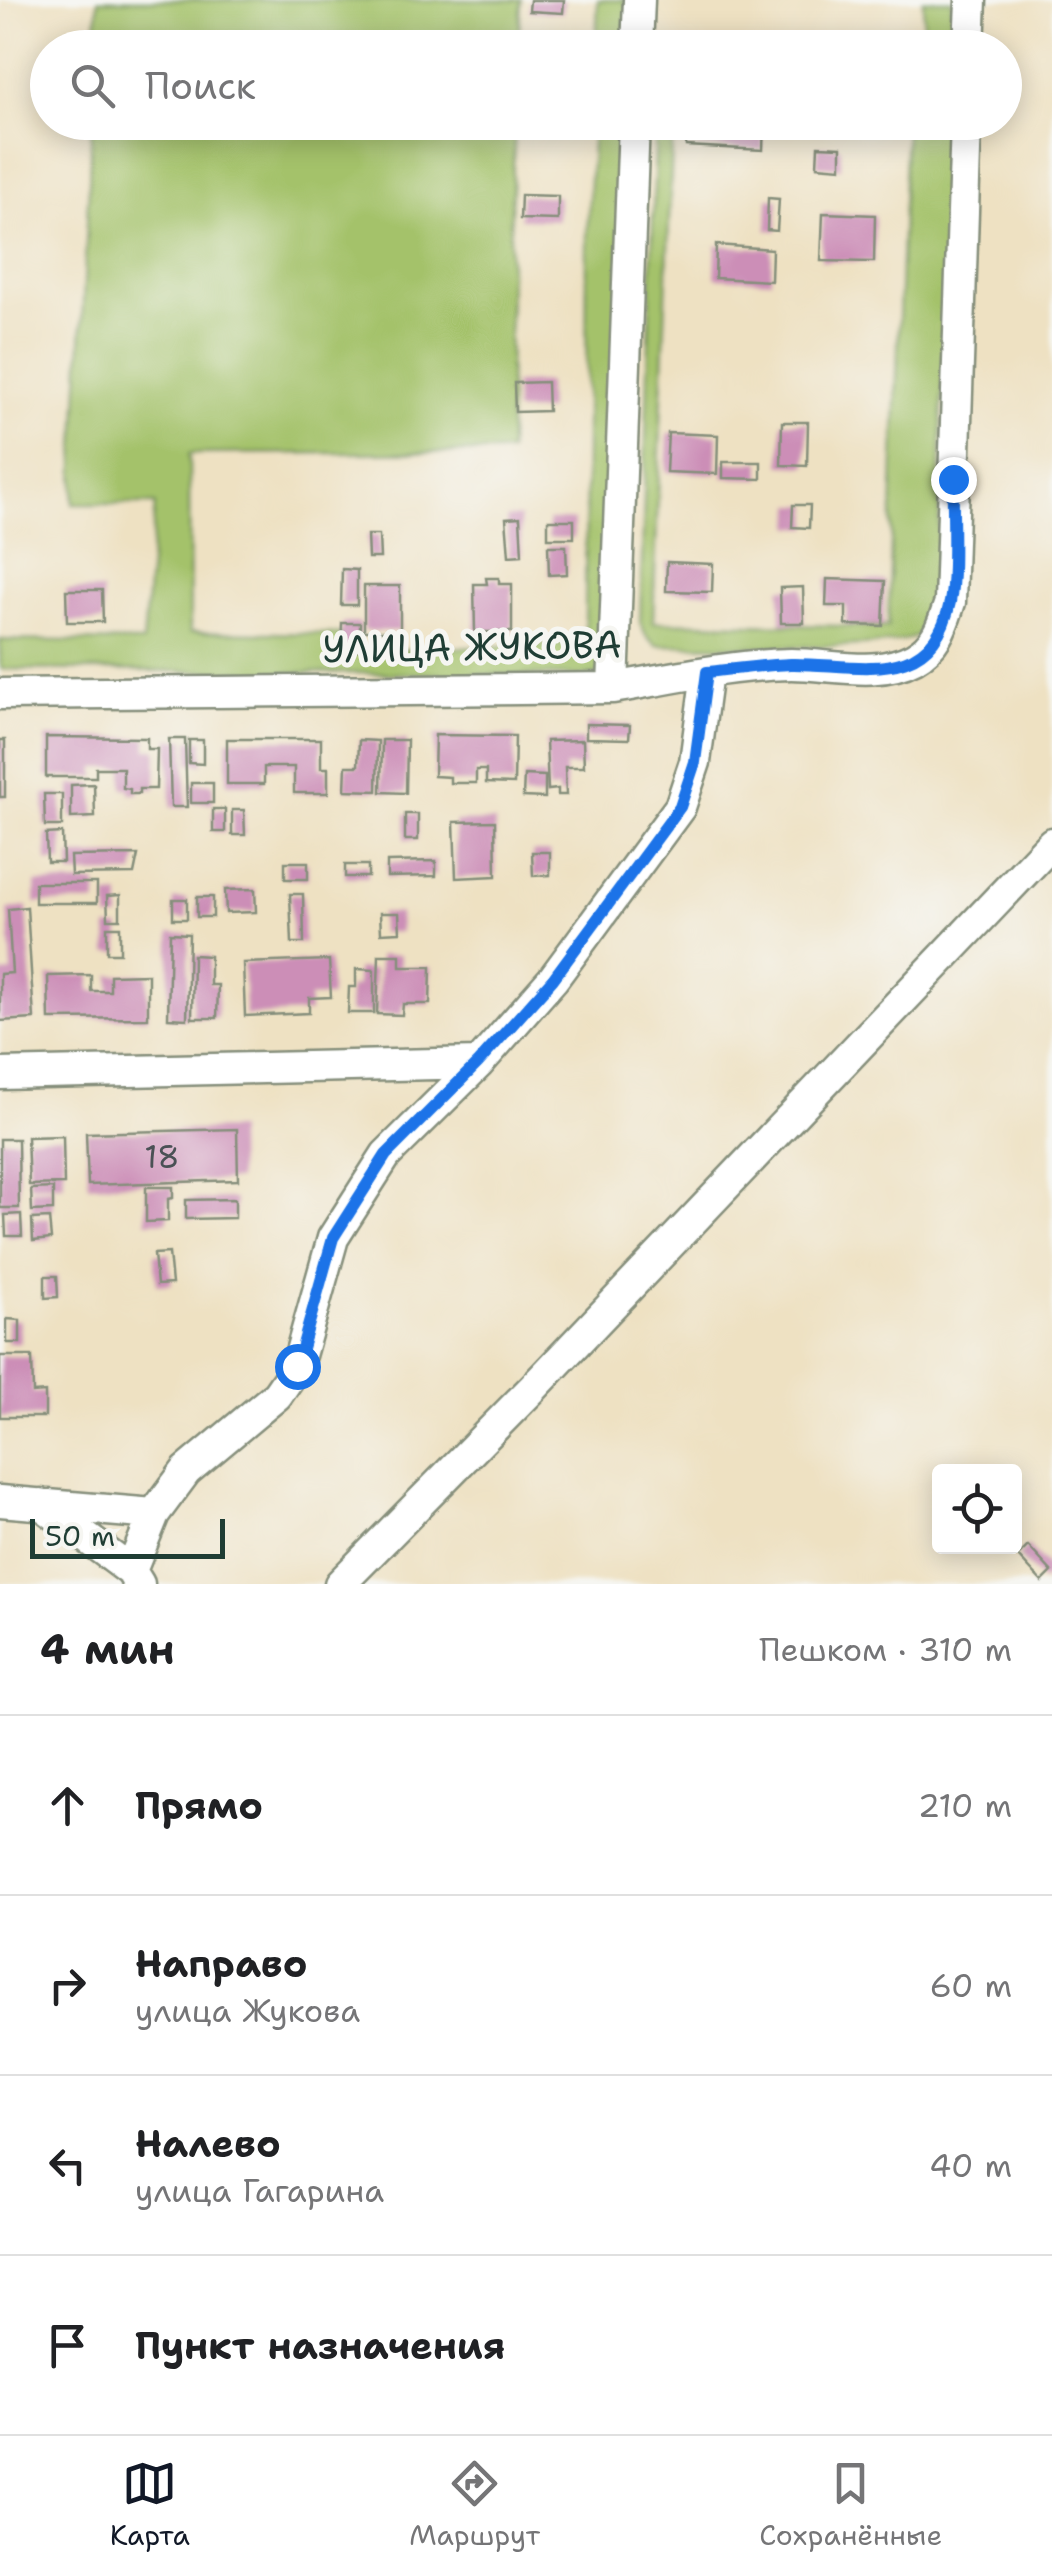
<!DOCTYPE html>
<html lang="ru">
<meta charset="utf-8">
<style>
:root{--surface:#fff;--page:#f6f6f6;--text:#202124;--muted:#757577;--line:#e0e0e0;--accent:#111827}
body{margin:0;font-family:"Shantell Sans",sans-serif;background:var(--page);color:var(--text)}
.controls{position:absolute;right:30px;bottom:30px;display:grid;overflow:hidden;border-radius:10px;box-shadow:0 5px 25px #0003}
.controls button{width:90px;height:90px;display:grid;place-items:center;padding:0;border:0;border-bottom:2px solid var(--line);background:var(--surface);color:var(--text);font:50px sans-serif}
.scale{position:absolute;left:30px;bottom:25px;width:195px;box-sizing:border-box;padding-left:10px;border:5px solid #1f3d34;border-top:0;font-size:28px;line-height:35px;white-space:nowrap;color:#1f3d34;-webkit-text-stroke:8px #f6f6f2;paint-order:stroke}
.stop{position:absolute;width:30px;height:30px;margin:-22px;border:8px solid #1a73e8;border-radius:50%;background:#fff}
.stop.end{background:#1a73e8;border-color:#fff;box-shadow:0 2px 10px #0008}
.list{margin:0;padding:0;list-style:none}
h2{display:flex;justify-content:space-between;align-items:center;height:130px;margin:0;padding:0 40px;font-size:42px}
h2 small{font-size:32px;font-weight:400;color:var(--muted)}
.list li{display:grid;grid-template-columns:65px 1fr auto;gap:30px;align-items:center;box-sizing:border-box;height:180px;padding:0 40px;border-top:2px solid var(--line)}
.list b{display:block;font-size:38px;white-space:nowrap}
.list p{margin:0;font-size:32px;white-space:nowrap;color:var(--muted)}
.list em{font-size:32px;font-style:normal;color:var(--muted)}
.icon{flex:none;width:55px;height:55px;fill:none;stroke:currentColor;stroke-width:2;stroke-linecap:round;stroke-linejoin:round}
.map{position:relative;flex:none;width:1052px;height:1584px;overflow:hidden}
.search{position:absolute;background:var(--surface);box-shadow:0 5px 25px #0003;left:30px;right:30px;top:30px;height:110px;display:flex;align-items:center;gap:25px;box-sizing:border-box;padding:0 35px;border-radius:55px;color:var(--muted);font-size:38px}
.sheet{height:850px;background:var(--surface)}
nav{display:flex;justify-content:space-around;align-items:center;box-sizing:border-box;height:140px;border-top:2px solid var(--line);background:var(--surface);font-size:28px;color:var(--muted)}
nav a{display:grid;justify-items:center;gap:5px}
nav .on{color:var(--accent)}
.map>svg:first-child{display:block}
.green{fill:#a4c26a;stroke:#62804f;stroke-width:2.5}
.building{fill:#cc8eb7}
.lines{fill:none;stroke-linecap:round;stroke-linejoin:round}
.street-casing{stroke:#868f7b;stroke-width:35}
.street{stroke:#fff;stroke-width:30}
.route{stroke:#1a73e8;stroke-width:12}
.labels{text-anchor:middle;stroke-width:10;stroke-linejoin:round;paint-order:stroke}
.number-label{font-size:32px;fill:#4a5155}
.street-label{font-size:38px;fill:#1f3d34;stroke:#f6f6f2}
</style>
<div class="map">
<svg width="1052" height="1584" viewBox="0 0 1052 1584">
<rect width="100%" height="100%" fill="#f6f6f2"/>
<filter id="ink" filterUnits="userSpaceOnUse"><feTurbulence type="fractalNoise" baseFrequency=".01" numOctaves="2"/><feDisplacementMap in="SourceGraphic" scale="20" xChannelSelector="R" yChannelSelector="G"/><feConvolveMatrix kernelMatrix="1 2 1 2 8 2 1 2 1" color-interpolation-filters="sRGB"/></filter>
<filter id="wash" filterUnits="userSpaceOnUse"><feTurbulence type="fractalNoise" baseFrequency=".0048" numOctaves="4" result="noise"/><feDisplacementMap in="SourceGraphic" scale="40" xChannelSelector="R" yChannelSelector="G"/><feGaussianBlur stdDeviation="2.25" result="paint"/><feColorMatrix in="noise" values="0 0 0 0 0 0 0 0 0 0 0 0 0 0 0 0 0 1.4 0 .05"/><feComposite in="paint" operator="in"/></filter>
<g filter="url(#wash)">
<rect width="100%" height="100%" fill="#eee1c2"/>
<path class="green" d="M98,0H521L518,47H95Z
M598,0H626V47L596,48Z
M923,0H952L951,47H924Z
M92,122L515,123L510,236L509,452L189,454L190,632L340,634L341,652L585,643L587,236L593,123H625L606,669L593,676L0,669V640L143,642L155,504H73Z
M656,123H673L653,622L888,627L906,123H949L937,606C931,617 926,630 914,637C886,652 700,645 656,645L646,636L640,621Z"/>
<g id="blocks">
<path class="building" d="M530,0H564L563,13L529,11Z
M687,122H764L763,150L686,146Z
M818,146L841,147V168L817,166Z
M521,195L558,196V220L520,219Z
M768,198L779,199L777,231L767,230Z
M823,213L875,215L874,262L821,261Z
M716,245L772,249L771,281L715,278Z
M547,382L548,411L515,412L514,383Z
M782,422H808L807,466L781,465Z
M668,433L718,435L717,474L666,472Z
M723,462H761V479L723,478Z
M793,505H810L809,528L792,527Z
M520,517L522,555L509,556L506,518Z
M548,520H574V538H548Z
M367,535H379L380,558H368Z
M548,546H566L567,574L549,575Z
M667,562L713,564L712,592L666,591Z
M342,569L357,570V605H341Z
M486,578H499V584H512V632H475L474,584H487Z
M827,579L885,581L883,626L846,625V606H826Z
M364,586H400V631H364Z
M803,587L804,623H781L780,588Z
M66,590H102L103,622H67Z
M342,623H360V650L341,651Z
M586,724L630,725L629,739L586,738Z
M435,735L515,736L514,784L486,783V770H476V783H450V777L434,776Z
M46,737L147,738V749H157L156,789H139V794H130V789L123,788V768H96V777H46Z
M169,739H185L187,807H171Z
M227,739H321V768H328V793H294V767H264V784H227Z
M0,740H5V797H0Z
M189,740H203V764L189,763Z
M359,740L378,741L377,791L345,790L346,766H358Z
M382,740H407L406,793L381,792Z
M583,740L584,767H565L566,795H558V789L548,790L546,741Z
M524,775L545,776V798L523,797Z
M191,783H213V803H191Z
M94,784L95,817L71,818V785Z
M44,794H62V826H45Z
M213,809H225V832H213Z
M232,810H244L245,835H232Z
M405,814H418V840H405Z
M495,821L496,876L456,878L454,822Z
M62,833L63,862H47L46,834Z
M532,852H550V875L533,876Z
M138,855L134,874L71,875L70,856Z
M436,861V876L387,877V862Z
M285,862H308V879H285Z
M345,865H368V877H345Z
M35,883H97V903H35Z
M255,889L256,912L226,913L225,890Z
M290,894H303L304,943H292Z
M120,895V919H108L107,896Z
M197,897H213V917H197Z
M173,899H187V919H173Z
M27,907L34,1019L0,1021V974L12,973L8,909Z
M380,913H399L400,932L381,933Z
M107,927H120V953H107Z
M170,933L189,934L187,1019L168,1018Z
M193,955L210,956V985H218L217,1018H192Z
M379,955H400V967H431L430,1004H403L402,1015L377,1014Z
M329,960L331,997L309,998V1013L245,1016L243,963Z
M356,969L374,970V1013H348L349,987H356Z
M148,974V1018L49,1019L48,976L91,975V991H110V975Z
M237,1129L238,1180L88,1185L86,1133Z
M63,1136L64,1184L29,1185L27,1137Z
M0,1139H18L19,1208H0Z
M146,1187H173V1198L168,1199V1221L146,1222Z
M53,1188V1210L32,1211L31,1189Z
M235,1199V1218L186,1219V1200Z
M21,1214L22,1236H6L5,1215Z
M49,1218L51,1239L33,1241L32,1219Z
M169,1253L172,1284L157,1285L154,1254Z
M45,1276H57L58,1297L45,1298Z
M7,1319L20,1320V1343H7Z
M0,1356H32L33,1393L45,1392V1417H0Z
M1028,1546L1052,1572L1042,1582L1018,1556Z"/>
</g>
</g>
<g filter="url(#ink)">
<use href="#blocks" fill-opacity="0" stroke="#868f7b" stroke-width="2.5"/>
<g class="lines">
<g class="street-casing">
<path id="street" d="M637,48L639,0
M969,48L971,0
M613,688L634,122
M0,694L613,688C672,678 731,665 791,664C831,664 877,678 914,658C937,645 942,626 950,602L966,122
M0,1074L479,1063
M0,1501L154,1514
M41,1504L131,1571L139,1584
M131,1571L154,1514L186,1471L277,1395L297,1366L333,1238L386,1155L479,1063L553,979L680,807L695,762L707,672
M340,1584L533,1388L1052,843"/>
</g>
<use href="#street" class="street"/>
</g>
</g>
<g class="lines" filter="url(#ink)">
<path class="route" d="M297,1366L333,1238L386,1155L478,1063L553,979L680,807L695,762L707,672C735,669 763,665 791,664C856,663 932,690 950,602C956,571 952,513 953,479"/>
</g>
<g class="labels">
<g class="number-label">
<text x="162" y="1168">18</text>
</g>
<g class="street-label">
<text transform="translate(472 647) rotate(-1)" y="13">УЛИЦА ЖУКОВА</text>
</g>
</g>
</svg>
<div class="controls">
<button><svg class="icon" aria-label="locate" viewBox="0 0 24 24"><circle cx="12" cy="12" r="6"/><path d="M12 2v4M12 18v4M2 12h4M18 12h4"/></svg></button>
</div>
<div class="scale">50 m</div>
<div class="stop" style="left:297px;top:1366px"></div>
<div class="stop end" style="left:953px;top:479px"></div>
<div class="search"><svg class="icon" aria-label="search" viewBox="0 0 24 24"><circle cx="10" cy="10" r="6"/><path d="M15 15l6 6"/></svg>Поиск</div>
</div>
<section class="sheet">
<h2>4 мин<small>Пешком · 310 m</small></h2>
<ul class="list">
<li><svg class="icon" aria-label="ahead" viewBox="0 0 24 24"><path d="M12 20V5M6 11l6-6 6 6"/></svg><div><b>Прямо</b></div><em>210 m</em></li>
<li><svg class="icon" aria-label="right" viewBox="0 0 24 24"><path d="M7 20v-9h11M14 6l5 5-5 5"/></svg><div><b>Направо</b><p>улица Жукова</p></div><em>60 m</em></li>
<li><svg class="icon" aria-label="left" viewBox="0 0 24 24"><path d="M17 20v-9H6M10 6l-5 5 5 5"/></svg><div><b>Налево</b><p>улица Гагарина</p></div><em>40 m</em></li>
<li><svg class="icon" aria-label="arrive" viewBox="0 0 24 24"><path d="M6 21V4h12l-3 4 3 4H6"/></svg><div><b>Пункт назначения</b></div></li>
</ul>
</section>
<nav>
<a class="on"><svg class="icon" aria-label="map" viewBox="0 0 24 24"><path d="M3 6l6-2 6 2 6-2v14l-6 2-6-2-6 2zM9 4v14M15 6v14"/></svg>Карта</a>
<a><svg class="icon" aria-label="directions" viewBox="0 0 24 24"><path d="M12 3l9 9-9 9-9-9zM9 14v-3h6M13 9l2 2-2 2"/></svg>Маршрут</a>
<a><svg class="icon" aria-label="saved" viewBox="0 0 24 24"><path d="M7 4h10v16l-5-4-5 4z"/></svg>Сохранённые</a>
</nav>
